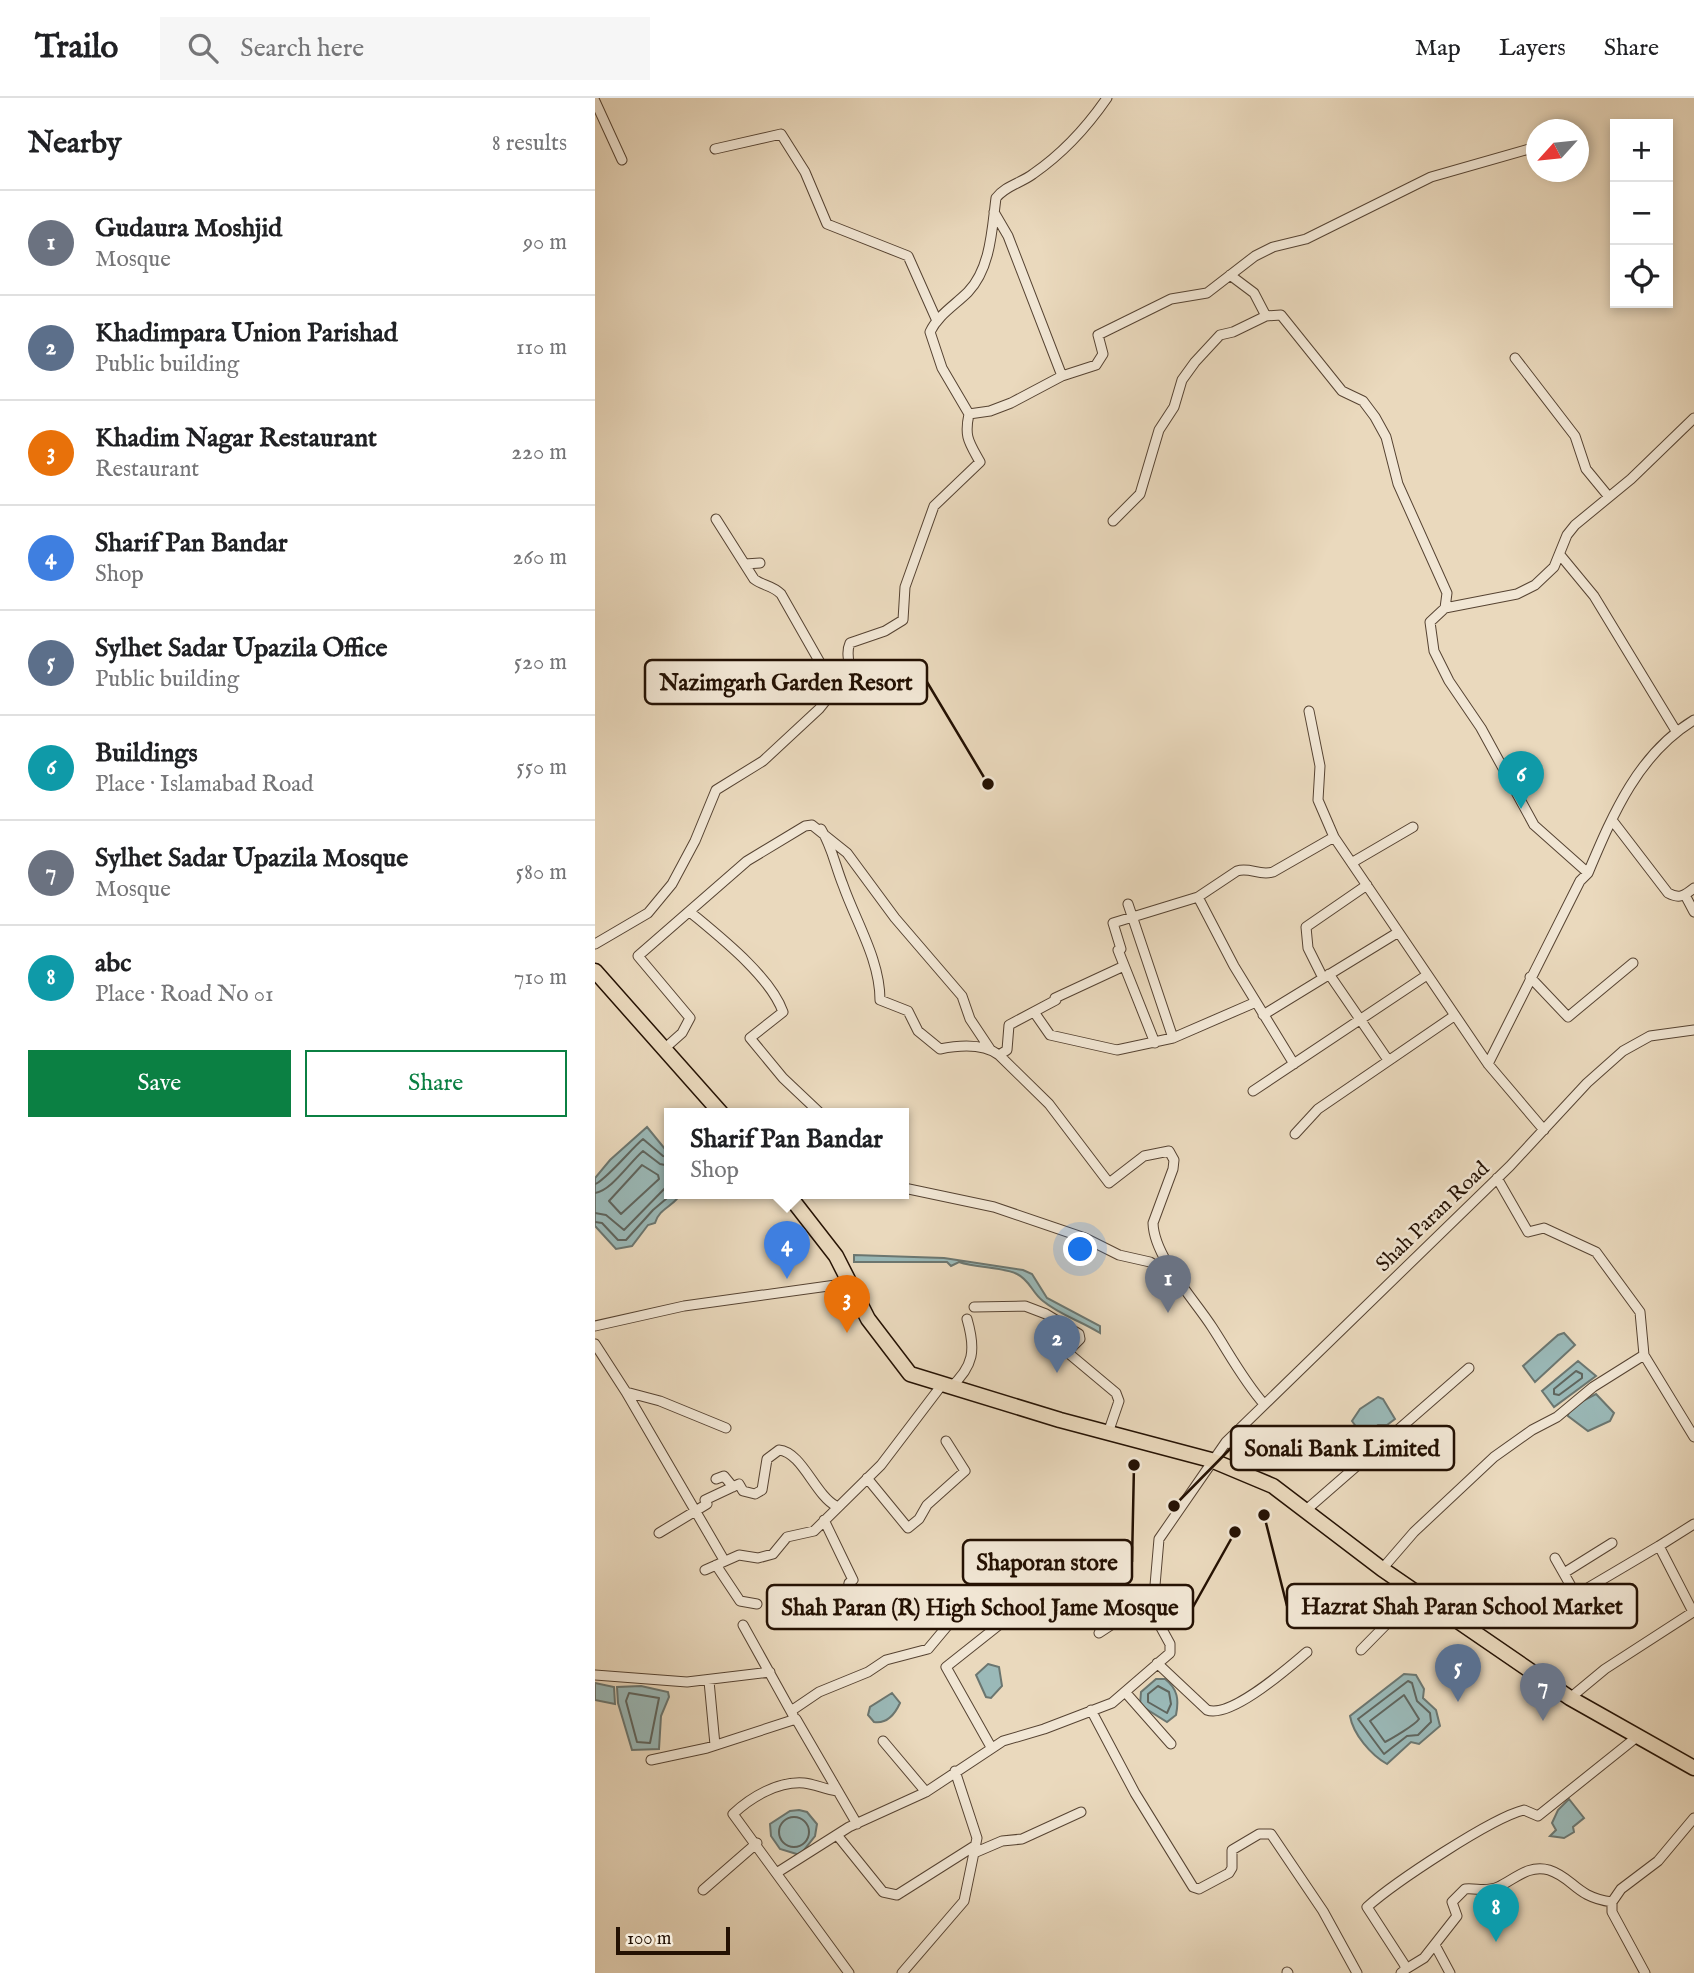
<!DOCTYPE html>
<meta charset="utf-8">
<style>
:root{--surface:#fff;--page:#f6f6f6;--text:#202124;--muted:#757577;--line:#e0e0e0;--accent:#0b8043}
body{margin:0;font-family:"IM FELL English",serif;background:var(--page);color:var(--text)}
.controls{position:absolute;right:21px;top:21px;display:grid;overflow:hidden;border-radius:0px;box-shadow:0 4px 10px #0003}
.controls button{width:63px;height:63px;display:grid;place-items:center;padding:0;border:0;border-bottom:2px solid var(--line);background:var(--surface);color:var(--text);font:35px sans-serif}
.compass{position:absolute;left:931px;top:21px;width:63px;height:63px;border-radius:50%;background:var(--surface);box-shadow:0 4px 10px #0003;rotate:243deg}
.scale{position:absolute;left:21px;bottom:18px;width:114px;box-sizing:border-box;padding-left:7px;border:4px solid #241103;border-top:0;font-size:19px;line-height:24px;white-space:nowrap;color:#241103;-webkit-text-stroke:5px #f1e6d4;paint-order:stroke}
.you{position:absolute;left:486px;top:1152px;width:24px;height:24px;margin:-18px;border:5px solid #fff;border-radius:50%;background:#1a73e8;box-shadow:0 0 0 10px #1a73e833}
.badge{display:grid;place-items:center;width:46px;height:46px;border-radius:50%;background:var(--accent);color:#fff;font-size:23px;font-weight:700}
.pin{position:absolute;translate:-50% -58px;filter:drop-shadow(0 2px 4px #0008)}
.pin::after{content:'';position:absolute;top:37px;width:24px;height:21px;background:inherit;clip-path:polygon(0 0,100% 0,50% 100%)}
.popup{position:absolute;left:69px;top:1010px;width:245px;height:91px;box-sizing:border-box;display:grid;place-content:center;border-radius:0px;background:var(--surface);filter:drop-shadow(0 2px 5px #0005);font-size:23px;white-space:nowrap;color:var(--muted)}
.popup b{font-size:26px;color:var(--text)}
.popup::after{content:'';position:absolute;left:50%;top:100%;margin-left:-14px;border:14px solid transparent;border-top-color:var(--surface)}
.list{margin:0;padding:0;list-style:none}
h2{display:flex;justify-content:space-between;align-items:center;height:91px;margin:0;padding:0 28px;font-size:30px}
h2 small{font-size:23px;font-weight:400;color:var(--muted)}
.list li{display:grid;grid-template-columns:46px 1fr auto;gap:21px;align-items:center;box-sizing:border-box;height:105px;padding:0 28px;border-top:2px solid var(--line)}
.list b{display:block;font-size:26px;white-space:nowrap}
.list p{margin:0;font-size:23px;white-space:nowrap;color:var(--muted)}
.list em{font-size:23px;font-style:normal;color:var(--muted)}
.actions{display:flex;gap:14px;padding:21px 28px}
.actions a{flex:1;padding:16px 0;border:2px solid var(--accent);border-radius:0px;text-align:center;font-size:24px;color:var(--accent)}
.actions .main{background:var(--accent);color:#fff}
.icon{flex:none;width:38px;height:38px;fill:none;stroke:currentColor;stroke-width:2;stroke-linecap:round;stroke-linejoin:round}
.map{position:relative;flex:none;width:1099px;height:1875px;overflow:hidden}
header{display:flex;align-items:center;gap:42px;box-sizing:border-box;height:98px;padding:0 35px;background:var(--surface);border-bottom:2px solid var(--line)}
header strong{font-size:33px}
nav{display:flex;gap:38px;margin-inline-start:auto;font-size:24px}
.search{width:490px;height:63px;background:var(--page);display:flex;align-items:center;gap:18px;box-sizing:border-box;padding:0 24px;border-radius:0px;color:var(--muted);font-size:26px}
main{display:flex}
aside{flex:1;background:var(--surface)}
.map>svg:first-child{display:block}
.water{fill:#9ab9b8;stroke:#6b7670;stroke-width:2}
.lines{fill:none;stroke-linecap:round;stroke-linejoin:round}
.shore{stroke:#5f655e;stroke-width:2}
.minor-casing{stroke:#564332;stroke-width:11}
.trunk-casing{stroke:#241103;stroke-width:17}
.minor{stroke:#f1e6d4;stroke-width:9}
.trunk{stroke:#ead9bd;stroke-width:14}
.labels{text-anchor:middle;stroke-width:5;stroke-linejoin:round;paint-order:stroke}
.street-label{font-size:21px;fill:#241103;stroke:#f1e6d4}
.leader{fill:none;stroke:#241103;stroke-width:2.5}
.callout-dot{fill:#241103;stroke:#f1e6d4;stroke-width:2.5}
.callout{fill:#f1e6d4;stroke:#241103;stroke-width:2.5}
.callout-label{font-size:23px;text-anchor:middle;font-weight:bold;fill:#241103}
</style>
<header>
<strong>Trailo</strong>
<div class="search"><svg class="icon" aria-label="search" viewBox="0 0 24 24"><circle cx="10" cy="10" r="6"/><path d="M15 15l6 6"/></svg>Search here</div>
<nav><a>Map</a><a>Layers</a><a>Share</a></nav>
</header>
<main>
<aside>
<h2>Nearby<small>8 results</small></h2>
<ul class="list">
<li><span class="badge" style="background:#6b7280">1</span><div><b>Gudaura Moshjid</b><p>Mosque</p></div><em>90 m</em></li>
<li><span class="badge" style="background:#5c6f8a">2</span><div><b>Khadimpara Union Parishad</b><p>Public building</p></div><em>110 m</em></li>
<li><span class="badge" style="background:#e8710a">3</span><div><b>Khadim Nagar Restaurant</b><p>Restaurant</p></div><em>220 m</em></li>
<li><span class="badge" style="background:#3f7fe0">4</span><div><b>Sharif Pan Bandar</b><p>Shop</p></div><em>260 m</em></li>
<li><span class="badge" style="background:#5c6f8a">5</span><div><b>Sylhet Sadar Upazila Office</b><p>Public building</p></div><em>520 m</em></li>
<li><span class="badge" style="background:#0f9aa8">6</span><div><b>Buildings</b><p>Place · Islamabad Road</p></div><em>550 m</em></li>
<li><span class="badge" style="background:#6b7280">7</span><div><b>Sylhet Sadar Upazila Mosque</b><p>Mosque</p></div><em>580 m</em></li>
<li><span class="badge" style="background:#0f9aa8">8</span><div><b>abc</b><p>Place · Road No 01</p></div><em>710 m</em></li>
</ul>
<div class="actions"><a class="main">Save</a><a>Share</a></div>
</aside>
<div class="map">
<svg width="1099" height="1875" viewBox="0 0 1099 1875">
<rect width="100%" height="100%" fill="#ead9bd"/>
<filter id="stains"><feTurbulence type="fractalNoise" baseFrequency=".00286" numOctaves="4"/><feColorMatrix values="0 0 0 0 .2 0 0 0 0 .09 0 0 0 0 .02 0 0 0 .5 -.17"/></filter>
<radialGradient id="worn" r=".72"><stop offset=".6" stop-color="#630" stop-opacity="0"/><stop offset="1" stop-color="#630" stop-opacity=".3"/></radialGradient>
<path class="water" d="M52,1029L75,1057V1095H86C80,1108 64,1110 60,1125L53,1127L37,1148L21,1151L0,1128V1080L15,1062Z
M259,1157L349,1160L428,1172L437,1176L452,1200L505,1228V1235C486,1223 465,1217 448,1203C437,1195 435,1182 422,1176C409,1169 381,1170 364,1164L356,1168L352,1164H259Z
M969,1235L980,1247L940,1284L928,1268L963,1237Z
M983,1263L1001,1278L959,1309L947,1293Z
M1001,1296L1019,1315L1015,1323L993,1333L973,1318L974,1310Z
M783,1299L788,1301L800,1321L792,1327H784L788,1331L770,1341L757,1323L765,1311Z
M418 1471a11 11 0 1 1 22 0a11 11 0 1 1-22 0Z
M393,1566L404,1569L407,1588L396,1600L391,1599L381,1577Z
M809,1576L821,1577L829,1591L828,1600L841,1612L845,1628L824,1646L816,1644L792,1666C776,1657 758,1636 755,1618Z
M561,1581H570C583,1591 584,1602 581,1617L572,1624L545,1607L546,1594Z
M0,1585L19,1589L20,1606L0,1602Z
M46,1588L73,1594L74,1599L66,1618L64,1651L37,1652L23,1605L22,1589Z
M297,1595L305,1605C300,1616 292,1626 279,1624L273,1617L275,1609Z
M974,1701L989,1720L978,1729L979,1734L969,1740L955,1738L961,1732L957,1725L963,1712Z
M204,1712L212,1714L222,1726L220,1738L205,1757L185,1751L176,1738L175,1726L195,1713Z"/>
<g class="lines">
<path class="shore" d="M47,1067L63,1077L64,1081L26,1116L14,1103Z
M0,1086C9,1084 37,1050 48,1041L68,1058L75,1059
M0,1095C16,1093 34,1065 48,1053L65,1066L75,1068
M0,1115L11,1117L29,1132L75,1085
M0,1124L7,1125L23,1142H31L58,1112L78,1095
M981,1273L987,1276V1280L964,1297L959,1296V1291Z
M813,1583L817,1585L822,1603L835,1615L836,1624L823,1637L812,1638L789,1656L763,1621Z
M563,1588L574,1594L576,1606L572,1615L553,1604V1596Z
M34,1595L64,1600L55,1645L42,1644L31,1603Z
M809,1597L824,1621C820,1627 796,1641 790,1644L775,1623Z
M184 1734a15 15 0 1 1 30 0a15 15 0 1 1-30 0Z"/>
<g class="minor-casing">
<path id="minor" d="M0,3L27,62
M120,51L186,36L210,74L232,126L313,158L342,223
M399,114L413,138L467,278
M635,177L659,195L671,218
M920,260L980,338L991,371L1014,399
M374,316L395,313L416,305L467,278L501,267L508,256L503,237L576,201L612,195L660,158L678,149L711,141L836,79L941,49
M121,421L159,481C168,488 177,487 186,496L240,591
M518,423L545,396L564,332L579,309L587,282L600,264L625,237L638,234L671,218L686,217L747,293L768,303L780,319L791,339L803,386L852,495L850,510
M966,458L999,498L1081,633
M150,466L165,465
M714,613L725,668L723,702L739,739L893,966L949,1032
M1017,722L1073,795C1084,801 1089,798 1099,790
M226,731C237,749 240,767 248,787C261,824 285,862 285,902L313,913L323,933L345,951C365,947 388,945 404,957L454,1006L514,1085L549,1058L574,1053L579,1062L578,1071L558,1125C559,1159 599,1201 617,1229C634,1255 648,1282 669,1306
M758,764L818,729
M993,775L939,727L886,630L854,583L839,553L835,524L850,510L922,496L940,487L959,469L972,437L980,427L1036,381L1099,320
M1090,797L1099,814
M603,799L639,868L699,966
M533,806L578,940
M95,814C125,839 175,878 188,914L155,940L188,980L225,1015
M0,846L53,815L77,786L100,743L121,692L168,663L224,611L240,591H246C266,579 247,563 255,545L290,533L308,522L310,489L339,408L385,364C374,344 369,339 374,316L347,270L335,234C343,217 360,207 373,194C396,170 397,130 401,100C410,88 426,85 438,76C467,56 492,29 512,0
M734,876L793,962
M935,879L973,919L1038,865
M728,880L713,850L711,829L772,787
M439,914L455,937L522,952L578,940L661,904
M668,917L802,835
M560,945L523,852L526,851L518,825L603,799L642,773C655,769 664,778 678,774L739,739
M69,951L87,935L95,920L43,858L152,763L210,728L217,727L252,755L300,820L367,898L375,921L395,951
M404,957L412,952L414,927L461,902L460,900L529,868
M893,966L985,783L993,775C1018,716 1043,656 1099,622
M658,993L832,877
M700,1036L723,1011L859,918
M902,1080L933,1134L949,1130L1001,1154L1045,1214L1049,1257
M309,1090L399,1109L490,1140L524,1157L555,1164L582,1181
M379,1209L430,1208L451,1216L484,1236L485,1241L472,1254L521,1295L524,1303L513,1335
M0,1228L89,1208L255,1185
M0,1246L31,1294L65,1303L131,1330
M355,1290C379,1268 381,1252 372,1221
M31,1294L129,1462
M631,1344L657,1354
M272,1380L313,1430L324,1421L332,1407L370,1373L351,1343
M121,1381L129,1378L138,1389
M710,1413L874,1270
M229,1422L258,1482L254,1485L253,1492L261,1497
M64,1435L112,1406L110,1402L144,1386L148,1393L160,1396L167,1392L172,1361L184,1352C207,1354 220,1397 241,1408
M960,1460L981,1497L1064,1448
M121,1467L145,1503L162,1506
M787,1471L819,1434L899,1359L937,1332L962,1319L998,1289L1049,1257L1099,1339
M110,1472L144,1457L163,1460L178,1456L192,1439L219,1433L286,1367L346,1288
M969,1475L1017,1445
M148,1527L198,1617
M504,1535L559,1499
M766,1552L822,1495
M562,1565L612,1612C636,1621 694,1569 712,1554
M0,1577L92,1584L175,1574
M114,1583L120,1647
M531,1595L576,1646
M975,1600L1010,1571L1098,1514L1064,1448L1099,1426
M496,1612L540,1695L598,1789L604,1791L634,1775L637,1770V1752L664,1736H676L728,1813L762,1875
M196,1613L224,1594L273,1574L291,1562L333,1551L374,1502L384,1498L409,1520V1523L351,1569L396,1649
M288,1643L331,1694
M56,1662L112,1650L201,1621L262,1726
M242,1693C230,1691 219,1686 209,1685C183,1683 156,1699 138,1716L254,1875
M242,1737L288,1794L302,1797L381,1747
M379,1755L407,1743L427,1741L486,1714
M183,1774L254,1729L331,1694L408,1643L449,1631L517,1605L575,1555V1546L563,1524L559,1499L564,1441L631,1344L915,1068L992,985L1028,953L1055,938L1099,932
M108,1792L162,1745
M840,1847L855,1875
M811,1871L829,1860L862,1818L857,1804L870,1791C882,1790 891,1794 903,1789C919,1782 933,1766 954,1772C979,1780 980,1799 1017,1804
M692,1874L693,1875
M307,1875L369,1803L382,1740L360,1673
M806,1875L811,1871L809,1866L772,1809C799,1785 896,1720 929,1712L943,1718L1043,1638
M1050,1875L1017,1814V1804L1026,1791L1063,1763L1099,1720"/>
</g>
<g class="trunk-casing">
<path id="trunk" d="M0,873L126,1015
M192,1095L241,1158L273,1221L315,1276L465,1322L616,1362L678,1388L787,1471L975,1600L1099,1670"/>
</g>
<use href="#minor" class="minor"/>
<use href="#trunk" class="trunk"/>
</g>
<g class="labels">
<g class="street-label">
<text transform="translate(837 1118) rotate(-44)" y="7">Shah Paran Road</text>
</g>
</g>
<path class="leader" d="M393 686L332 584M579 1408L636 1350M539 1367L537 1464M669 1417L692 1508M640 1434L598 1509"/>
<g class="callout-dot">
<circle cx="393" cy="686" r="7"/>
<circle cx="579" cy="1408" r="7"/>
<circle cx="539" cy="1367" r="7"/>
<circle cx="669" cy="1417" r="7"/>
<circle cx="640" cy="1434" r="7"/>
</g>
<g class="callout">
<rect x="50" y="562" width="282" height="44" rx="7"/>
<rect x="636" y="1328" width="223" height="44" rx="7"/>
<rect x="368" y="1442" width="169" height="44" rx="7"/>
<rect x="692" y="1486" width="350" height="44" rx="7"/>
<rect x="172" y="1487" width="426" height="44" rx="7"/>
</g>
<g class="callout-label">
<text x="191" y="592">Nazimgarh Garden Resort</text>
<text x="747" y="1358">Sonali Bank Limited</text>
<text x="452" y="1472">Shaporan store</text>
<text x="867" y="1516">Hazrat Shah Paran School Market</text>
<text x="385" y="1517">Shah Paran (R) High School Jame Mosque</text>
</g>
<rect width="100%" height="100%" filter="url(#stains)"/>
<rect width="100%" height="100%" fill="url(#worn)"/>
</svg>
<div class="controls">
<button>+</button>
<button>−</button>
<button><svg class="icon" aria-label="locate" viewBox="0 0 24 24"><circle cx="12" cy="12" r="6"/><path d="M12 2v4M12 18v4M2 12h4M18 12h4"/></svg></button>
</div>
<svg class="compass" viewBox="-18 -18 36 36"><path d="M0-13l5 13h-10z" fill="#e53935"/><path d="M0 13l5-13h-10z" fill="#757577"/></svg>
<div class="scale">100 m</div>
<div class="you"></div>
<div class="pin badge" style="left:573px;top:1215px;background:#6b7280">1</div>
<div class="pin badge" style="left:462px;top:1275px;background:#5c6f8a">2</div>
<div class="pin badge" style="left:252px;top:1235px;background:#e8710a">3</div>
<div class="pin badge" style="left:192px;top:1181px;background:#3f7fe0">4</div>
<div class="popup"><b>Sharif Pan Bandar</b>Shop</div>
<div class="pin badge" style="left:863px;top:1604px;background:#5c6f8a">5</div>
<div class="pin badge" style="left:926px;top:711px;background:#0f9aa8">6</div>
<div class="pin badge" style="left:948px;top:1623px;background:#6b7280">7</div>
<div class="pin badge" style="left:901px;top:1844px;background:#0f9aa8">8</div>
</div>
</main>
